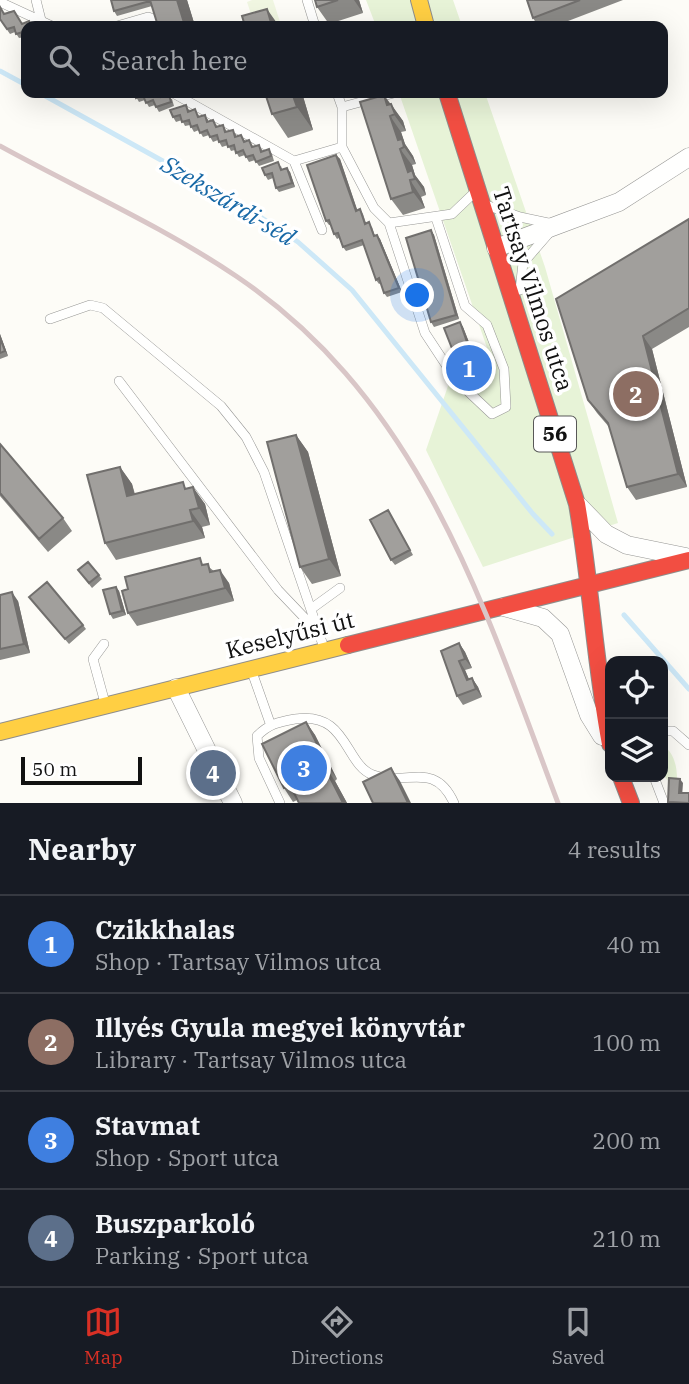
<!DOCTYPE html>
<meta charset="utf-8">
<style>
:root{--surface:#171b24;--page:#242831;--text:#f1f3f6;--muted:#9ea1a6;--line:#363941;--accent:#d93025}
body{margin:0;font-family:"IBM Plex Serif",serif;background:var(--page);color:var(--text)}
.controls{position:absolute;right:21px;bottom:21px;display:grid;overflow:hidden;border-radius:14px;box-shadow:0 7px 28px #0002}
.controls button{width:63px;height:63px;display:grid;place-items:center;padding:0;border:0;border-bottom:2px solid var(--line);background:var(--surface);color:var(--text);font:35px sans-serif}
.scale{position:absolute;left:21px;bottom:18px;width:121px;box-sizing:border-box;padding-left:7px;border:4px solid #111;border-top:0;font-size:19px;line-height:24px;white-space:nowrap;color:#111;-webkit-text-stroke:5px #fff;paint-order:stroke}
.you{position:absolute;left:418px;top:296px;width:24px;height:24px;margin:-18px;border:5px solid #fff;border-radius:50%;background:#1a73e8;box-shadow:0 0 0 10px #1a73e833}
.badge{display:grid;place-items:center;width:46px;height:46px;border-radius:50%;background:var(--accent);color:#fff;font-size:23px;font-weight:700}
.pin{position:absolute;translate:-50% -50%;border:4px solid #fff;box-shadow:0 2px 7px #0006}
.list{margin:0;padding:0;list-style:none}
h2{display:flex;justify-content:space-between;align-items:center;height:91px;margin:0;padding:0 28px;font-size:30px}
h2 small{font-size:23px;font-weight:400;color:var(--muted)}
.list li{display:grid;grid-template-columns:46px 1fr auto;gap:21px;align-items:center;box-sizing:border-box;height:98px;padding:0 28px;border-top:2px solid var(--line)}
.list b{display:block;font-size:26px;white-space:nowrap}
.list p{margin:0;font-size:23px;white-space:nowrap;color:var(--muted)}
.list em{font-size:23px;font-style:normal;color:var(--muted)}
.icon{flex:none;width:38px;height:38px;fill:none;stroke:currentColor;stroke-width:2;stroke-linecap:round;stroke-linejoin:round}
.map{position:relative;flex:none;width:689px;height:803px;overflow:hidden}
.search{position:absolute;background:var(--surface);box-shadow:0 7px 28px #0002;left:21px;right:21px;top:21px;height:77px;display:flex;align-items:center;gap:18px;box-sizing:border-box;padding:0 24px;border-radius:14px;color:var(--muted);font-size:26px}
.sheet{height:483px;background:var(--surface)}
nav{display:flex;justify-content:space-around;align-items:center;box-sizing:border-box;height:98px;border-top:2px solid var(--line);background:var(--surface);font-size:19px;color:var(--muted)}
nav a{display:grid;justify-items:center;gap:4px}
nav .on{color:var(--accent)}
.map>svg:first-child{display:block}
.green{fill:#e7f3d7}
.pitch{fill:#f0f6e1}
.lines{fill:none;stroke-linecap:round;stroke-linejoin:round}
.stream{stroke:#cde8f7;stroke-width:5}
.lane-casing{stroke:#979795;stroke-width:10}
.street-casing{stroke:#979795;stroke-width:19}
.slow-casing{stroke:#8e8d8b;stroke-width:18}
.jam-casing{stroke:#8e8d8b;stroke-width:18}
.lane{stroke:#fffffe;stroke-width:9}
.street{stroke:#fffffe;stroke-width:18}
.slow{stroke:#ffcf43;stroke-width:16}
.jam{stroke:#f24e42;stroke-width:16}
.rail{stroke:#d9c6c7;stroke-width:5}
.wall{fill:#8a8986}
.shaded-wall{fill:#716f6d}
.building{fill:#a19f9c;stroke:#716f6d;stroke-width:2}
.labels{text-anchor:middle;stroke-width:7;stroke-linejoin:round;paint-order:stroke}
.shield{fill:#fff;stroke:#585858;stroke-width:2}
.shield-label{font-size:21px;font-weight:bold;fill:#111}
.street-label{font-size:23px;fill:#111;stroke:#fff}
.water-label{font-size:24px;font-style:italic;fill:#1768a6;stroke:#fff}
</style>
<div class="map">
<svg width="689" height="803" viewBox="0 0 689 803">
<rect width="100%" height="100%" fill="#fdfcf7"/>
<path class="green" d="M366,0H453L462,26H376Z
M399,93H485L545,267L618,523L483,567L426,450L448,386L494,368Z
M663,745C674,753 677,766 677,779L671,784L663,775Z"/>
<path class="pitch" d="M252,0H273L280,22L255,26L247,2Z"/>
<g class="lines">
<path class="stream" d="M0,71L26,85
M40,93L244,206L298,242L352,290L533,514L552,534
M624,615L689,689"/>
<g class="lane-casing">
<path id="lane" d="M36,0L41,20
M307,0L315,26
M0,2L52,26
M117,26L148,17L156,20L158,26
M173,93L294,161L342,147
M337,93L342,107
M394,93L342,107V147L374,208L389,223L425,333L456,380L492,414L506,407L504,369L487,325L465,306L436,218
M294,161L322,230
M489,206L520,217L553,224
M389,223L452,214L474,193
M520,290L523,263L549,233
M50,319L90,305L103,308L221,406L246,437L264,472L324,648
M119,381L278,590L318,632
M311,609L340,588
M104,644L93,659L105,703
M252,672L270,723
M663,731H673L689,745
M654,777L664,803
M280,803L259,758L257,736C269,724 278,722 295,719C348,711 344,764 373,775C405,787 434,759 454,803"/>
</g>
<g class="street-casing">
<path id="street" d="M496,248L619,202L689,157
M579,506L606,534L627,545L686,557
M504,607L543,618L560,634L589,715L602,736
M176,688L233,803"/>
</g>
<g class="slow-casing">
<path id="slow" d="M419,0L426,26
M0,732L348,645"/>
</g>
<g class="jam-casing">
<path id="jam" d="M447,93L577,504C591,584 595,665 610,744
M348,645L689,560
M621,777L631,803"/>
</g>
<use href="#lane" class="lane"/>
<use href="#street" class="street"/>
<use href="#slow" class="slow"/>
<use href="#jam" class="jam"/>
<path class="rail" d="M0,146C78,189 162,226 236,276C422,402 483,604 558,803"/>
</g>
<path class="wall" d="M111,0H187L195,26L152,6L117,16L114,11Z
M315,0H359L363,13L329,24L317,7Z
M527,0H623L555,26H538L533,18Z
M0,7L4,14L26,26V40L25,37L19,38L15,32L10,34L1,21H0Z
M127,93H161L163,97L172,99L174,106L159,112L155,105L149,107L145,100L139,102L135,95L130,97Z
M265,93H302L313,130L288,138L272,114Z
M360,102L391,104L403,121L406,131L401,132L405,144L413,156L416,164L412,165L415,175L424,187L426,195L421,197L425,208L403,215L391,199Z
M189,109L190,111L198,114L199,116L208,119V121L216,124L217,127L223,125L227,132L236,134V136L241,135L245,141L249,140L253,147L259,145L263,151L269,149L272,154L274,161L259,166L255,160L249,162L245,155L239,157L235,150L231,151L228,145L222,147L218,140L213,142L209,135L203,137L199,130L194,132L190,125L185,126L182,120L176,122L173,117Z
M336,155L340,159L357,210L360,209L363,214L366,223L372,227L375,236L380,239L402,292L387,297L384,293L381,283L379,284L376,280L364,245L346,251L343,247L339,238L337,239L334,234L331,225H329L326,221Z
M281,166L282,169L290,172L295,187L279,192L276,188L273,178L268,180L265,175Z
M689,219V327L652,349L687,487L636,500L627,487L609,427L597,413L588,400Z
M431,230L434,235L459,319L434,327L431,322Z
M460,322L463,327L472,350L456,356L453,351Z
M0,334L8,356L0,359Z
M479,356L488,377L473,384L467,373L458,376L455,372Z
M296,435L308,452L341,576L312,584L300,567Z
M0,444L63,518L72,531L48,552L0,496Z
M120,467L132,484L135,494L188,488L205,504L210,525L202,527L205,538L116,560L105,543Z
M388,510L413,555L395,565L391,560Z
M88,562L102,579L92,588L78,570Z
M205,564L229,583L234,601L137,626L128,613Z
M116,587L119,591L126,615L113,619L110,614Z
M0,595L18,601L30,653L0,660Z
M32,601L83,625L86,629L69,644Z
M459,643L465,652L472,668L465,670L469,679L472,678L478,687L482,697L463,705L457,696Z
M306,722L315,735L337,779L335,781L347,803H299L297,800L293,802L284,788Z"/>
<path class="shaded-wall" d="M177,0H187L195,26H185Z
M354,0H359L363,13Z
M267,9L279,26H272Z
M292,93H302L313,130L297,107Z
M384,95L403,121L406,131L387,105Z
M390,116L401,132L405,144L413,156L416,164L404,147L398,140Z
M400,149L412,165L415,175L424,187L426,195L415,179L408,172Z
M336,155L340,159L359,215L356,211Z
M287,168L290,172L295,187L292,183Z
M410,180L421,197L425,208L413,192Z
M431,230L434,235L459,319L456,315Z
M377,235L380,239L402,292L399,288Z
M460,322L463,327L472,350L468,345Z
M0,334L8,356L5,351L0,338Z
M643,336L652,349L687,487L678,474Z
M296,435L308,452L341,576L329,559Z
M120,467L132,484L139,513L127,496Z
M193,487L205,504L210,525L199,508Z
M190,510L202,527L205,538L193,521Z
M220,570L229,583L234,601L225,588Z
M116,587L119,591L126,615L122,611Z
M12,592L18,601L30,653L24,644Z
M459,643L465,652L472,668L465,659Z
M459,661L465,670L473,689L467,680Z
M472,678L478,687L482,697L476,689Z
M306,722L315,735L337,779L328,766Z
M323,764L335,781L347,803H343Z
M391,768L400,781L411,803H408Z
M680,779L683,783L682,797L679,793Z"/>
<path class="building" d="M111,0H150V1L114,11Z
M150,0H177L185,26H158Z
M315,0H338L317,7Z
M527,0H580L533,18Z
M0,7L4,14L14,11L22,24L29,21L31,26H26V39L23,32L16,34L14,27L7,29L0,19Z
M267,9L272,26H245L242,16Z
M135,93H160L161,97L169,95L171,102L156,107L153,100L146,103L143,95L136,98Z
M265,93H292L297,107L272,114Z
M384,95L387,105L391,104L395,114L390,116L398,140L402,139L404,147L400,149L408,172L412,170L415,179L410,180L413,192L391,199L360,102Z
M186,105L188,112L195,109L198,117L205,115L207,122L213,120L216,127L223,125L225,132L233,130L235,137L241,135L244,142L249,140L252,147L259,145L261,152L269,149L271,156L256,162L253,155L246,157L243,150L236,153L234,145L228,147L226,140L219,142L217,135L210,137L207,130L200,133L197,125L191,127L189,120L182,122L180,115L173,117L170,110Z
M336,155L356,211L360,209L365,224L369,222L374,236L377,235L399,288L384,293L379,278L376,280L362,240L343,247L338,233L334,234L329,220L326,221L307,165Z
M278,162L281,170L287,168L292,183L276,188L272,173L265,175L262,168Z
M689,219V308L643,336L678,474L627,487L608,423L588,400L556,299Z
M431,230L456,315L431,322L406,238Z
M460,322L468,345L453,351L444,328Z
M0,338L5,351L0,353Z
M476,352L485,373L469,379L464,368L455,372L450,360Z
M296,435L329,559L300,567L267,442Z
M0,444L63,518L39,539L0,493Z
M120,467L127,496L183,482L185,489L193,487L199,508L190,510L193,521L105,543L87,475Z
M388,510L410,550L391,560L370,520Z
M200,558L202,565L208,564L210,572L220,570L225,588L128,613L122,591L128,589L125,577Z
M88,562L99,575L89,583L78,570Z
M47,582L83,625L65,639L29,597Z
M116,587L122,611L110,614L103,590Z
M12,592L24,644L0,649V595Z
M459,643L465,659L459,661L467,680L472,678L476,689L457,696L441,651Z
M306,722L328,766L326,768L323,764L288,781L290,786L284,788L262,744Z
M323,764L343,803H299L288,781Z
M391,768L408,803H373L363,782Z
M669,778L680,779L679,793H689V803L668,802Z"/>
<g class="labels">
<rect class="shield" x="534" y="416.5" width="42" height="35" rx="5"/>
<g class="shield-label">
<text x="555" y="441">56</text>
</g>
<g class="street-label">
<text transform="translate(533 289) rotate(72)" y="8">Tartsay Vilmos utca</text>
<text transform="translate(290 635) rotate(-14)" y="8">Keselyűsi út</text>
</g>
<g class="water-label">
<text transform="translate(228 201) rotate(31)" y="8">Szekszárdi-séd</text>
</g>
</g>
</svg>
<div class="controls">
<button><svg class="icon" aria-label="locate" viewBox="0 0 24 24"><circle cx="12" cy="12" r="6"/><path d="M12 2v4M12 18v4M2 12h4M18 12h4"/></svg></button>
<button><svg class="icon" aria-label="layers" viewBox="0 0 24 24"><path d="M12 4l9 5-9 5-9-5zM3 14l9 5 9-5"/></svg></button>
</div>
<div class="scale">50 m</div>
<div class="you"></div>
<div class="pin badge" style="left:469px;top:368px;background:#3f7fe0">1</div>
<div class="pin badge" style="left:636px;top:394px;background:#8d6e63">2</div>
<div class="pin badge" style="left:304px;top:768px;background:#3f7fe0">3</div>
<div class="pin badge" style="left:213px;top:773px;background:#5c6f8a">4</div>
<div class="search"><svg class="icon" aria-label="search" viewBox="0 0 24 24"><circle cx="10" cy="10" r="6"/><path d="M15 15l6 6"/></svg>Search here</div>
</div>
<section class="sheet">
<h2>Nearby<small>4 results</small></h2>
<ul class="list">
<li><span class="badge" style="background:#3f7fe0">1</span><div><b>Czikkhalas</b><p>Shop · Tartsay Vilmos utca</p></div><em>40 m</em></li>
<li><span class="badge" style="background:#8d6e63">2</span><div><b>Illyés Gyula megyei könyvtár</b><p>Library · Tartsay Vilmos utca</p></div><em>100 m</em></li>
<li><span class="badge" style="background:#3f7fe0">3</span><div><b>Stavmat</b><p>Shop · Sport utca</p></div><em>200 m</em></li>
<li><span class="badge" style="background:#5c6f8a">4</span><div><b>Buszparkoló</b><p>Parking · Sport utca</p></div><em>210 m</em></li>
</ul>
</section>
<nav>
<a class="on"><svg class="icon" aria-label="map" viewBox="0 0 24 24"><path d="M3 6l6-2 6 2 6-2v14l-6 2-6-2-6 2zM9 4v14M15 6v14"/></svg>Map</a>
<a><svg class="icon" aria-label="directions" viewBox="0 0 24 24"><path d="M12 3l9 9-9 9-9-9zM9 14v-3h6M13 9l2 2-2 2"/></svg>Directions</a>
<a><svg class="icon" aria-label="saved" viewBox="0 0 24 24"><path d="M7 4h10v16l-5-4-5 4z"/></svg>Saved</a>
</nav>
